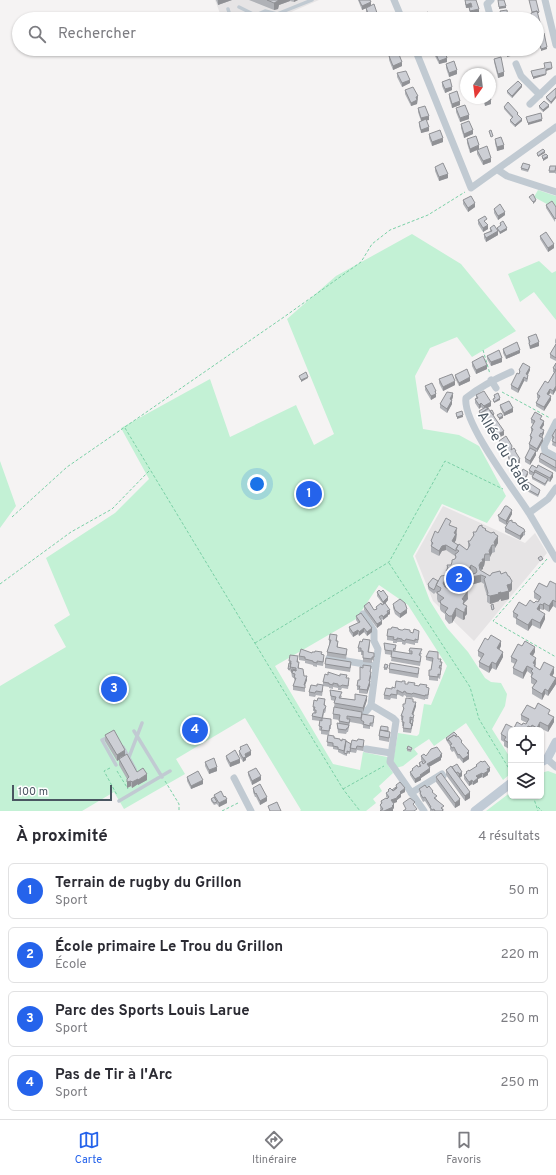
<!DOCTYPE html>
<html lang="fr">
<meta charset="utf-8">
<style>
:root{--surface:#fff;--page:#f7f7f7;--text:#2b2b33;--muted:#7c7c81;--line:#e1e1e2;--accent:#2563eb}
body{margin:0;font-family:Overpass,sans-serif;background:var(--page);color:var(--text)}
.controls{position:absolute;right:12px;bottom:12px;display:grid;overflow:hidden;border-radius:6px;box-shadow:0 1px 3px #0004}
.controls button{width:36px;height:36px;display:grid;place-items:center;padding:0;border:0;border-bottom:1px solid var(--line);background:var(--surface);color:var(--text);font:20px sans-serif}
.compass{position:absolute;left:460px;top:68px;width:36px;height:36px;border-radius:50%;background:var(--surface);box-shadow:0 1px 3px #0004;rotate:194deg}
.scale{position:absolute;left:12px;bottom:10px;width:100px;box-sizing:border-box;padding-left:4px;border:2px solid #4a5661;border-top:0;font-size:11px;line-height:14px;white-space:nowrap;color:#4a5661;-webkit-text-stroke:3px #fff;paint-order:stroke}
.you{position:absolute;left:257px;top:484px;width:14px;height:14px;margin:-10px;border:3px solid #fff;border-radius:50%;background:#1a73e8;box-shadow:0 0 0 6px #1a73e833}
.badge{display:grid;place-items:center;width:26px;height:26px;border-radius:50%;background:var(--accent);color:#fff;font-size:13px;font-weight:700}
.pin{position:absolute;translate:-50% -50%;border:2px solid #fff;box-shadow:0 1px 4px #0006}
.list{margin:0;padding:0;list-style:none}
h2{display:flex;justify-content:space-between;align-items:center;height:52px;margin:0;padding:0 16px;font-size:17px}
h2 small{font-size:13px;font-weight:400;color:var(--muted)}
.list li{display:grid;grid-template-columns:26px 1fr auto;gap:12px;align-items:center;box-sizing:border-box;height:56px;margin:0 8px 8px;padding:0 8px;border:1px solid var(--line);border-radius:6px}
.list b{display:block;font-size:15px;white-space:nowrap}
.list p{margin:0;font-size:13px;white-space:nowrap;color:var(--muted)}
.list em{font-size:13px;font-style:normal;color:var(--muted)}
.icon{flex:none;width:22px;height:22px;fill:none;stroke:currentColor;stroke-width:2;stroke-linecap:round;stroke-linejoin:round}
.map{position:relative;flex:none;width:556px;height:811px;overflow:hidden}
.search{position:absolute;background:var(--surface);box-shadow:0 1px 3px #0004;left:12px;right:12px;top:12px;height:44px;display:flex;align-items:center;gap:10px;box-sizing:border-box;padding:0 14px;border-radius:22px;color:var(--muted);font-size:15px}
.sheet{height:308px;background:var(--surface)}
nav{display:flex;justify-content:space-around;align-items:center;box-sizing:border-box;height:56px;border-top:1px solid var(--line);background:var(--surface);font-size:11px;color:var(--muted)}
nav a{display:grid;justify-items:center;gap:2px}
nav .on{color:var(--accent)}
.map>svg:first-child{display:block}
.education{fill:#e6e4e5}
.green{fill:#c3f1d5}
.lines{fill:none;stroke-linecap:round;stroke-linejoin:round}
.path{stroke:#7ad0a6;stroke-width:1;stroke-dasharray:3 2;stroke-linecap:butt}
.lane{stroke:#c1cad2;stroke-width:3.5}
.street{stroke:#c1cad2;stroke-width:7}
.secondary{stroke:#c1cbd6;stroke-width:9}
.wall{fill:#b0b2b7;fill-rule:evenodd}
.shaded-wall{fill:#909195}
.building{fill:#cdcfd5;stroke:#909195;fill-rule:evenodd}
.labels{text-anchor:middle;stroke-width:3.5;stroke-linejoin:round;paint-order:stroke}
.street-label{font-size:14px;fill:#4a5661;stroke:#fff}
</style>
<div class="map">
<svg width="556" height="811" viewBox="0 0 556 811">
<rect width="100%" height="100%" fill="#f5f3f3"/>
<path class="education" d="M215,0H319L275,19H222Z
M443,506L525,543L535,533L547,553L474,641L433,601L415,556Z"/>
<path class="green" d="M538,190L556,196V209L534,197Z
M412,234L461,264L516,331L472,357L457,337L430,348L415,376L423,429L459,435L479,446L506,496L487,523L442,504L413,556L430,601L447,628L468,652L485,678L491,682L501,683L507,694L505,706L492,729L511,759V773L503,780L466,723L434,746L429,739L414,749L418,754L403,766L396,768L393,761L398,733L417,736L419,734L424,704L431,705L447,666L408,605L379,585L356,619L275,666L333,764L360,770L363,752L387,757L388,765L393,773L379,786L382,791L373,799L376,803L366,811H300L301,810L245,718L176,759L185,774L124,809L114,792L82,811H0V686L66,647L54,625L70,615L46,558L115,513L149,479L121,428L210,379L230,437L296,405L314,445L334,434L287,319L336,276Z
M539,261L552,273L556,271V320L534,292L520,302L508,274Z
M0,461L16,506L0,528Z
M548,771L556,774V811H486L511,792V796H541V773Z"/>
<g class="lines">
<path class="path" d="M483,350L490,374
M502,392L550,418
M125,428L343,789L360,811
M12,517L67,467L284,317L361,262L372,244L390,230L428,215L465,192
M547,559L493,621L556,657
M389,563L470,687L479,719L511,772
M0,584L71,532L112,509L150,470
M255,643L389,562L445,461L503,489
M110,768L104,771L117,795
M117,771L128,789
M165,781L179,804V811
M343,789L384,766
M533,796L538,811
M538,807L542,811
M222,811L238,803"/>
<path class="lane" d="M239,7L255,15
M228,9L231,19
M247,19L265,11L277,14L312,0
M134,731L162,777
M108,737L102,740L116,765
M123,747L135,769
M129,757L142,723
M119,801L170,771"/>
<path class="street" d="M394,0L402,19
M545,0L556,45
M490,15L487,4L491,0
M415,49L471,188L556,127
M516,64L521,76L540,95
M530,104L556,79
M498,170L507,176L556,192
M511,372C495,379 480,387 466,398C462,422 515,491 529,513C538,528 547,544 556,559
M491,380L496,388
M556,422L544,446L545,451L556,457
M529,513L548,499L556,488
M363,614L374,631V641L378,649L371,705
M329,658L376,666
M354,713C363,715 366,713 371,705L393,718L396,721L390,762L424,811
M366,749L391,753
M547,759L556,767
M234,778L251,811
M411,793L442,774L443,776"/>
<path class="secondary" d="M541,762L547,759L556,742
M475,811L511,783"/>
</g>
<path class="wall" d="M216,0H232L218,5Z
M249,0H298L294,2L290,1L279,5L278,9L274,10Z
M358,0H370L371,5L377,16L372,19H368L366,12V8L362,10Z
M465,0H467L479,13L470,15L469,8H466L465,4Z
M435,52L447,62L439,64L435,56Z
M389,56L402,66L393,70L389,60Z
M494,59L504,76L498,78L494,62Z
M446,64L457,74L449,77L446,68Z
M397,73L410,83L402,87L397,77Z
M442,82L452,90L445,93L442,86Z
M522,87L512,98L507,93V91Z
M556,88L551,104L546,99V97Z
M405,90L418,96L417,104L411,106L405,94Z
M449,94L460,105L452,108L449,98Z
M482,98H490L491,104L485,106Z
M539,106L549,107L543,112L539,108Z
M504,107L518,115L522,121L515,127L510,122V120L512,118L504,109Z
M418,108L429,120H426L429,131L421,133L419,126V122L421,121L418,112Z
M456,108L469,119L460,122L456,112Z
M461,124L473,134L464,138L461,128Z
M429,134L443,142L432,146L429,138Z
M467,139L479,149L491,162L483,165L477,154V150L470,153L467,143Z
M495,139L504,149L497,151L495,143Z
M556,160V174L555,173H549L550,166H556Z
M435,167L448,178L439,181L435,171Z
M530,167L528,172L521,170V168Z
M463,200L475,207L468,212L463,204Z
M546,205L556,207L555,222L546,208Z
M494,209L505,215L498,220L494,213Z
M478,220L487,223H486L488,229L483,232L478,224Z
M500,223L507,230L500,234L498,231V235L486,242L484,238V234L490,231V228L497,230V228L500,226Z
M540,236L554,248L548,252L540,239Z
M528,337L539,346L530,349L529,346Z
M556,338V361L550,358V354L556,344L555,343V340Z
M503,349L520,353L506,359L503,353Z
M487,356L502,362L491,366L487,359Z
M472,362L487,369L476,374L472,366Z
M556,363V390L553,395L550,393L548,395L551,400L544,411L536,406V403L538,399L537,398V394L548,383L554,372H553V368Z
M519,370H530L528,375V379L527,382L524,381L518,393L511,389V385L519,374Z
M455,375L470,381L459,386L455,378Z
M439,379L455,385L443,391L439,383Z
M425,386L436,391V397L431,400L425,390Z
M476,395L491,406L487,408L494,416L504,435L496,439L493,434V430L488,423L486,425L481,417L479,413V411L483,409L481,407L479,409L475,403V399L476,398Z
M453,397L452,400V404L447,413L440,408V404Z
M500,405L513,412L504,416L500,408Z
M531,419H542L544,425L542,428L544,433L542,437L543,441L537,452H536V455L530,465L525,462V458L530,449L529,448V444L531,440L530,439V436L532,432L531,431V428L533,424L531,423Z
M556,429V447L552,445L553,440H552V436Z
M499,441L512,449L516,453L520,463L513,468L508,460V456L499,444Z
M539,458L556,461V472L539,462Z
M532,465L553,477L550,482L548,481L545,486L532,479L533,476L529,474V470Z
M528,474L524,482L519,479V477Z
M525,488L540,492L538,497L525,490Z
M500,514H512L506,525L499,521L498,515Z
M512,522L517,525L525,532V535L523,536L520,540L505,532V528Z
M451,526L457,534L456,540L454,543L467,550L468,549V541H470L473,536V532H476L482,527L498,543L495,548V552L492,553L490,557V561H485L484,566L483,567V569L480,570L490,576L501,574L512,589L511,591L509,592V599L501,601V599L499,600V601L490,604L487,602V596L484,586V584L481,582L467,586L468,599L464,603L467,614L465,616V619L463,620L456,616L452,623L449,624L445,619V614L441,611L440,609V603L438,602L437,599V594L436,593V592L434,594L429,590L428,588V584L438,581L446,576L447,565H451L452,564V560L455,559V556L446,550L442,551L439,556L431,552V541L438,533ZM445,587H446L452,590V591Z
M556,584V608L553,606L549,612L544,609L543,610L540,609V611L545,619L540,629L532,625L528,631L516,624V619L513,617V612L526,606L538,602L539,601L534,598V592Z
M377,592L388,600L385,604L390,614L388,615V616L383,620L382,619L381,620L382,624L377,628L364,610V606L374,610L376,609V607L383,604L377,596Z
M393,604L407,613L400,618L395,614L393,608Z
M356,616L372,632L367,636L364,632L359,636L358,634L353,637L349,631V627L358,623L356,620Z
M391,629H398L419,635L418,643H415V645L406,643L405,645L402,644V642H397V643H393V641L387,640V636Z
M337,639V641L338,645V647L347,653L346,659L327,656V652L330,644H329V640Z
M384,643L396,649L395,652L409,654V651L422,653L420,656L421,660L420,666L391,661L392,655L385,654Z
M370,644L369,652L374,657V661L372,660V663L363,662V655H361V652H358V648Z
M501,646L499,650L503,657L496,670L492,668L489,673L479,667V662L481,658L478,656V651Z
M535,652L533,656L536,663L535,667L540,670L554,673L552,676L556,684L548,696L545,694L542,700L532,694V688L534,685L531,683V674L527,671L523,679L513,674V668L515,664L511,662V657Z
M312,653L322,655L324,659L323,666L317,665V667L313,666V665L305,663V661L299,660V656Z
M290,655L298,660V662L299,666V669L307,680L305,685V692L293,690V686L295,682L294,678L292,677L291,671L288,670Z
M426,657L438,659L441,662L442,666L441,672L440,679L438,678V681L429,680V670H431L433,662L426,660Z
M325,664L351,666L350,672L325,668Z
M388,667L387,670H384V668Z
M389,669L419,672L418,678L389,673Z
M371,670L370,672L371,676L370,681V685L367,694L359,693V690H357V686L360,680Z
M347,678L349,682L348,689L342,688L341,690H338V688L333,687V689L329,688V687L323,686V682Z
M405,684L427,688L429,692L428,699H425V700L413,697L412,698L406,697V696L404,695L403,697L397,694V699L391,698L390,700L384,699V695L392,689Z
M317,686L323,689L322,696L316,695L315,697L309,696V692Z
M330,690L342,696L341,698L355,700H367L363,712L334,707L335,701L331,700Z
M413,702L416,706L413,715L414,718L411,733L403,732V726H402V720H401V716L403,711V707L405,704Z
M325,703V706L326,710L325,713H324L323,718L331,725V729H330L329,735L340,740L346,741L351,744H364L363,751L357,750L356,753L350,752V754L347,753V756L344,755L338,752V750L333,749V747L327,746L328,735L321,734V731L319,730L320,721L312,720V716L314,713V711H313V707Z
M535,709L550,715L554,722L548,732L540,728L539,730H511V750L504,746V742L501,740V734L522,725L526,724L527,723L521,720V715Z
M333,714H362L374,720L373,727L370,726V729L363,728V725L361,724L350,722L348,732H347L346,734L338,733L337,723H339V720L333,719Z
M388,731L390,735L389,742L379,740V736Z
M105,735L125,755L137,772L147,780L138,785V784L132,788L131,786L127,788V779L119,765V760L117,761L105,741Z
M457,737L462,743L469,755V759L463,763L459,758L458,759L454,751L452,752L450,749V746L446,740V738Z
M240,747L251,755L246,758V760L243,762L239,755V751L240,750Z
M407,749H412L411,752L407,751Z
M226,756L240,763L230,767L226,759Z
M421,756L442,757L441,758V760L429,767L430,772L421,778V780L415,783L410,775V772L412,771V769L419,767V763H424L421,760Z
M205,762L217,771L209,774L205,766Z
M476,765L490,771L488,773V775L483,778L482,777L478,779V782L473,785L472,784L469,786L464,779V775L466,774V772L469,771L476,767Z
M451,766L462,776L460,778L470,798L465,801L446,775V770Z
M248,772L261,780L252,785L248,775Z
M187,777L203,784L191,789L187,781Z
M436,777L460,805L455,808L436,782Z
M396,785L405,792L401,794V797L397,800V802L394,803V808L393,809V811H381L380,809L381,801L387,798L386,797V793L388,792V790H392L396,787Z
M253,788L267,801L260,805L256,797H255L253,792Z
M427,788L433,793L437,800L444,810L443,811H430V809L425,801L423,802L420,796L419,789Z
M214,795L224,797L227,803L219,807L217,804L214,805L211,801V799L214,798Z"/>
<path class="shaded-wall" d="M218,0H232L218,5Z
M278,0H290V1L279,5L278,9L274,10V3Z
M294,0H298L294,2Z
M371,2V6L362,10V6Z
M471,3V7L466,8V5Z
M506,6V8L499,9V7Z
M479,9V13L470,15V11Z
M377,13V16L372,19H369V16Z
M508,17V19H502V18Z
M541,26V30L537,31V28Z
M547,47V49L541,51V49Z
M525,51V52L518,54V52Z
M514,53V55L507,57V55Z
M447,58V62L439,64V61Z
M402,62V66L393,70V66Z
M552,68V69L546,71V69Z
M457,70V74L449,77V73Z
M504,72V76L498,78V74Z
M546,74V75L533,79V77Z
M410,80V83L402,87V83Z
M522,85V87L512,98V96Z
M452,87V90L445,93V89Z
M418,96L417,104L411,106V103L416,97Z
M556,96V98L551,104V102Z
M491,100V104L485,106V102Z
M460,101V105L452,108V104Z
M549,105V107L543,112V110Z
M469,115V119L460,122V118Z
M429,116V120L421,122V118Z
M522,119V121L515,127V125Z
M542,119V121L528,125V123Z
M429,127V131L421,133V130Z
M473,130V134L464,138V134Z
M443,138V142L432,146V142Z
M479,145V149L470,153V149Z
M504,145V149L497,151V147Z
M545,151V153L538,157V156Z
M548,156V158L543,161V159Z
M491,158V162L483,165V161Z
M448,174V178L439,181V177Z
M536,200V201L533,204V202Z
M475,203V207L468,212V208Z
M505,212V215L498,220V216Z
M488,225V229L483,232V228Z
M507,228V230L500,234V232Z
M498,231V235L486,242V238Z
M554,244V248L548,252V248Z
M539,342V346L530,349V346Z
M520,350V353L506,359V356Z
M502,358V362L491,366V362Z
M487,365V369L476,374V370Z
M530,367V370L526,378V374Z
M308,377V378L301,382V380Z
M470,377V381L459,386V383Z
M524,377V381L518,393V389Z
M455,381V385L443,391V387Z
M556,386V390L553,395V391Z
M550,389V393L547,398V394Z
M435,391H436V397L431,400V396Z
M453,393V397L450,403V399Z
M551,396V400L544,411V407Z
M500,398V400L494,403V402Z
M452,400V404L447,413V409Z
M491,402V406L484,410V406Z
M481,403V407L479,409V405Z
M513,408V412L504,416V413Z
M463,415V417L457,419V417Z
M503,416V418L499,420V418Z
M488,419V423L486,425V421Z
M544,421V425L540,431V428Z
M544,430V433L542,438V434Z
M504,431V435L496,439V435Z
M543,438V441L537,452V449Z
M536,451V455L530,465V461Z
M520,459V463L513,468V464Z
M528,472V474L524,482V480Z
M553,473V477L550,482V478Z
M512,510V514L506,525V521Z
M457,528L456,540L452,547V541L454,533Z
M523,532V536L520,540V536Z
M498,536V543L495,548L494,542Z
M446,545V550L442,551L439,556V551L442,546Z
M492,545V553L490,557L489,551Z
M485,554V561L484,566L483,567V569L481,570L479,565Z
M471,565V573L468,578L481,575V582L467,586L468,599L464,603V608L463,611L462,599L463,588L466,574Z
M446,579V587L443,591V583Z
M512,581V589L511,591L509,592V599L501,601V593L507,585Z
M501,592V599L499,600V601L490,604V596Z
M388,597V600L383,606V602Z
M553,600V606L549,612V606Z
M544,603V609L543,610V605Z
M540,604V609L537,615V609Z
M467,606V614L465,616V619L463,620V612Z
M456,608V616L452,623V616Z
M407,609V613L400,618V614Z
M390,610V614L388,615V616L383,620V617Z
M545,614V619L540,629V623Z
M532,619V625L528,631V625Z
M382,621V624L377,628V624Z
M364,628V632L359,636V632Z
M372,628V632L367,636V632Z
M358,630V634L353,637V633Z
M501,641V646L497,654V648Z
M535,647V652L530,660V654Z
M503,652V657L496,670V664Z
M536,658L535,670L534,672L533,663Z
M492,662V668L489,673V667Z
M527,666V671L523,679V673Z
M554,667V673L550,681V675Z
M371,672V676L369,685V681Z
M307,676V680L304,688V685Z
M556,678V684L548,696V691Z
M370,681V685L367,694V690Z
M545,689V694L542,700V694Z
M367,696V700L363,712V708Z
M416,702V706L412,718V714Z
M554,717V722L548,732V726Z
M540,722V728L539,730H537V728Z
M125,750V756L120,757V759L117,761V755Z
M251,751V755L246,758V760L243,762V758L245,754Z
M469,751V759L463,763V759L467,753Z
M442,754V757L441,758V760L427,768V764Z
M240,759V763L230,767V763Z
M217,767V771L209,774V770Z
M430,768V772L421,778V780L415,783V779Z
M490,768V771L488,773V775L483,778V774L487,769Z
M462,772V776L459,778V774Z
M482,773V777L478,779V782L473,785V782L476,776Z
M147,774V780L138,785V780Z
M261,776V780L252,785V781Z
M138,779V784L132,788V782Z
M203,780V784L191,789V786Z
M472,780V784L469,786V782Z
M131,781V786L127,788V782Z
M405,788V792L401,794V797L397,800V802L391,804V800L397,797L400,792Z
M470,792V798L465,801V796Z
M267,797V801L260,805V801Z
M227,799V803L219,807V803Z
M460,799V805L455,808V803Z
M394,804V808L393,809V811H384Z"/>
<path class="building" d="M267,0H278V1L274,3Z
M359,0H370L371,2L362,6Z
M465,0H476L479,9L470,11L469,7H472L471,3L466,5Z
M498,0H504L506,6L499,7Z
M529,0H536L539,12L538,13L537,11L532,12Z
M374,4L377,13L369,16L366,8Z
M507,10L508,17L502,18L500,11Z
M537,11L541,26L537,28V19H532L531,13Z
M428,12L431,19H420L419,16Z
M480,13L481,19H472L471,15Z
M384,16L386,19H377Z
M544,33L547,47L541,49L538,35Z
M443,49H444L447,58L439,61L435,52Z
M505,49H513L514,53L507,55Z
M517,49H525V51L518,52Z
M398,52L402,62L393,66L389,56Z
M501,57L504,72L498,74L494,59Z
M454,61L457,70L449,73L446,64Z
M551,62L552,68L546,69V74L533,77L531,71L545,68L544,63Z
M406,71L410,80L402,83L397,73Z
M450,79L452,87L445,89L442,82Z
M518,81L522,85L512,96L507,91Z
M413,87L418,96L416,97L417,100L411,103L405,90Z
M556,88V96L551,102L546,97Z
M457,91L460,101L452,104L449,94Z
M490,97L491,100L485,102L484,98H490Z
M544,101L549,105L543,110L539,106Z
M508,102L518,113L517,114L522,119L515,125L510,120L513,117L504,107Z
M465,105L469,115L460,118L456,108Z
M425,106L429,116L421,118L418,108Z
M541,113L542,119L528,123L526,117Z
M426,119L429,127L421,130L419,122Z
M469,121L473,130L464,134L461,124Z
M440,130L443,138L432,142L429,134Z
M491,130L493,136L491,137L489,131Z
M476,136L479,145L470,149L467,139Z
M501,137L504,145L497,147L495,139Z
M487,146L491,158L483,161L477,150Z
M543,149L545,151L538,156L537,153Z
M546,154L548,156L543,159L542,156Z
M443,163L448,174L439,177L435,167Z
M523,163L530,165L528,170L521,168Z
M550,166H556L555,171H549Z
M533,194L536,200L533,202L529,197Z
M471,196L475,203L468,208L463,200Z
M552,201L556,207V218L555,219L546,205Z
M500,204L505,212L498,216L494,209Z
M485,216L487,219L484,221L488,225L483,228L478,220Z
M503,221L507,228L500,232L497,228L501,225L500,223Z
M494,225L498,231L486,238L484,234L492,231L490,228Z
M546,232L554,244L548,248L540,236Z
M536,334L539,342L530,346L529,343L530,342L528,337Z
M517,342L520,350L506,356L503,349Z
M556,344V358L550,354Z
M499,350L502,358L491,362L487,356Z
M483,356L487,365L476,370L472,362Z
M523,363L530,367L526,374L528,375L527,379L524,377L518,389L511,385L517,373L519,374L520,371L519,370Z
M556,363V386L553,391L550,389L547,394L551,396L544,407L536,403L540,396L537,394L545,381L548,383L556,370L553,368Z
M467,369L470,377L459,383L455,375Z
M306,372L308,377L301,380L299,376Z
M452,374L455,381L443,387L439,379Z
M432,383L436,391H435L436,394L431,396L425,386Z
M484,391L491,402L484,406L481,403L479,405L475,399L478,398L476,395Z
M447,392L453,393L450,399L452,400L447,409L440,404Z
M498,393L500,398L494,402L493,399L495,398L494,395Z
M509,401L513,408L504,413L500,405Z
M486,407L488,409L481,413V414L479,411Z
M488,408L504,431L496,435L493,430L494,429L488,419L486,421L481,413Z
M492,410L494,414L493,415L490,411Z
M462,411L463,415L457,417L456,413Z
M535,412L542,416L540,419L544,421L540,428L544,430L542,434L541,433L539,436L543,438L537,449L529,444L532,437L530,436L533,429L531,428L535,421L531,419Z
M501,413L503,416L499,418L497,415Z
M556,429V443L552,441L554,437L552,436Z
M506,436L512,446L511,450L514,448L516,451H515L520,459L513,464L508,456L510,454L499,441Z
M530,448L536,451L530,461L525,458Z
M541,453L556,461V468L539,458Z
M532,465L537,468L538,465L553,473L550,478L535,470L534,473L529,470Z
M523,469L528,472L524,480L519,477Z
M535,472L548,479L545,484L532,477Z
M528,482L540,490L538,495L525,488Z
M505,506H507L512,510L506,521L499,517L498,515L500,514Z
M446,518L451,521L449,525L457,528L454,533L456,534L452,541L458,545L456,549V551L446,545L442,546L439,551L431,546L433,543L431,541L435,531L438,533Z
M512,520V522L516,523L517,525L524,529L525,532H523L520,536L505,528L509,521Z
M482,525V527L486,529L485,530L491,533L494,532L495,534L498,536L494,542L495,545H492L489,551L490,554H485L484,559H482L483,562H481L479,565L480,570L490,576L492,573L500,571L501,574L506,572L508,576H509L512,581L511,584L507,585L509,591L501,593V592L498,593L499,594L490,596L487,595L488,593L484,579L486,577L481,575L467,578V585H465L463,588L468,591L462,599L464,601L463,604L467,606L465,609V612H463L456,608L452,616H449L445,612L448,608L441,604L440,601L444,598L438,594L437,592L440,591L441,588L436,585L441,576L447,575L449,573L446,571L448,568L447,565H451L452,562V560L455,559L456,557L455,554L457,553L459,551L456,549L459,544L467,550L470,545L468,541H470L474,535L473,532H476L479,526ZM471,565L476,568L477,571L476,573L467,576L466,574ZM446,579L455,584L452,591L445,587L443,583Z
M541,556L543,559L540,561L538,558Z
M433,578L438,581L434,590L429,587L428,584Z
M550,581L556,584V602L553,600L549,606L544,603L543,605L540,604L537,609L545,614L540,623L532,619L528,625L516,618L518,615L513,612L519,602L526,606L530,600L534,603L536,601L538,602L541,597L534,592L539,583L547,587Z
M379,590L381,592L383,590L388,597L383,602L377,592Z
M400,599L405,603L407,609L400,614L395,610L393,604Z
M369,602L374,610L377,609L376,607L381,603L382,605L385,603L390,610L387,611L388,613L383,617L382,615L379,617L382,621L377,624L364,606Z
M493,604L494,609L492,610L491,605Z
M361,613L372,628L367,632L364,628L359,632L358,630L353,633L349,627L360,622L356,616Z
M392,627L398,628V629L401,630H403L404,629L410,630V632L413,633L414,629L419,631L418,640L415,639V641L406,639L405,641L402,640V639L397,638V640L393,639L394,637L387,636L388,629H391Z
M330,634L337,635L336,641H338L337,647L347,649L346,655L327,652L331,640H329Z
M491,635L501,641L497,648L503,652L496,664L492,662L489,667L479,662L484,654L478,651L485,638L488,640Z
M363,639L370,640L368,652L374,653V657H372V659L363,658V651H361V648H358L360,641L362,642Z
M525,641L535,647L530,654L536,658L533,663L535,664L534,666L540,670L544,662L554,667L550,675L556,678L548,691L545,689L542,694L532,688L537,681L531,677L533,673L531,671L533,669L527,666L523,673L513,668L517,660L511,657L518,644L522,646Z
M384,643L396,645L395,649L394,648L393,651L412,654V651H409L410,648L422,649L419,655L421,656L420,662L391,657L392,651L385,650Z
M301,649L312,653V652H315V651L322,652L321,654L324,655L323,662L317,661V663L313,662V661L305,659V657L299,656Z
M429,651L438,652V659H441L440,662H442L441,666L440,665L439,668H441L440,675L438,674V677L429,676V670H431L433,658L426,657Z
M290,655L298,656L297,662H299L298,668L303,669L304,676H307L304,685H305V688L293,686L296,678H294L295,674L292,673L293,670L296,671V668L290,667L291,661H289Z
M326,658L351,662L350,668L325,664Z
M289,663H291L290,669H288Z
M390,663L419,668L418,674L389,669Z
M385,664L388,665L387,668H384Z
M363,665L371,666L370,672H371L369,681H370L367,690L359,689L360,686H357L358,680H360V667L363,668Z
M292,669L296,670V671L293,670L292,672H291Z
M328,672L340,676V674L347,675L346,678H349L348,686L342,685L341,686H338V684L333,683V685L329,684V683L323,682L325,674L328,675Z
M396,681L402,682V681H405V684H408V682L415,683L414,685L419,686L420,684L427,685L426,687L429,688L428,695H425V696L413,693L412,694L406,693V692L404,691L403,693L397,690V695L391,694L390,696L384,695L386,688L392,689V687L395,688Z
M317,684L323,685L322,692L316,691L315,693L309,692L311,685L317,686Z
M330,690L342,692L339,698L355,700V694L367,696L363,708L334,703L336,697L331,696Z
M318,698L325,699L324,705L326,706L325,709H324L322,718L312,716L313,713H316V710H314L315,707H313L314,700L317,701Z
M406,698L413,699V702H416L412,714L414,715L413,718L410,717V723L412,724L411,729L403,728L404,722H402L403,716H401L404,708L403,707V704H405Z
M538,703L550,710L548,714L554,717L548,726L540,722L537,728L532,725L531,727L528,726L526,730H511V744L504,740L506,737L501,734L506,724L514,728L517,722L522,725L523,723L526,724L529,719L521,715L527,705L535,709Z
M334,707L362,712L361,718L347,716V719H350L349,723L339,721L340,715L333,714Z
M362,714L374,716L373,723H370V726L363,724L364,722L361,720Z
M322,718L331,719V725H330L329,731L321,730L322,727L319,726L320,720L322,721Z
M411,719L413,720L412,726V724L410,723Z
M337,723L349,725L348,728H347L346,730L338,729Z
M381,726L388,727V731L380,730Z
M114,730L125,750L117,755L105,735Z
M380,730L390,732L389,738L379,736Z
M454,732L457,735L455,736L454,735L448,739V741L446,738Z
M328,735L334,736V738L340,739V740L342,741V739L346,740L344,751L338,749V747L333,746V743L327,742Z
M454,735L456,737L458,736L462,741L461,742L469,751L467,753L469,755L463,759L459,754L458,755L454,747L452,748L450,745L452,744L448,739Z
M358,739L364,740L363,747L357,746L356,749L350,748L352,740L357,741Z
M346,741L351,744L350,752L347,751V754L344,753Z
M247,744L251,751L245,754L246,757L243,758L239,751L241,749L240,747Z
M408,746L412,748L411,750L407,749Z
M437,747L442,754L440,755L441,756L427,764L430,768L420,775L421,776L415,779L410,772L413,770L412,769L417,765L418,767L421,766L419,763L422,761L423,764L426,762L421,756L424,754L426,756L431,749Z
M235,750L240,759L230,763L226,756Z
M127,754L137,772L143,768L147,774L138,780V779L132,782L131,781L127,782V779L129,777L119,759Z
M214,758L217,767L209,770L205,762Z
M481,761L482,762L485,761L490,768L487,769L488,771L483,774L482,773L476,776L478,778L473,782L472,780L469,782L464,775L467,773L466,772L469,770V771L477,766L476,765Z
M457,764L462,772L459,774L458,772L456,773L452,767Z
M451,766L470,792L465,796L446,770Z
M256,768L261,776L252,781L248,772Z
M198,771L203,780L191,786L187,777Z
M441,773L460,799L455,803L436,777Z
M400,782L405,788L400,792L401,793L397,797V798L391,800L394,804L392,806L393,807L384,811H380L383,809L380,805L382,803L381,801L386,798L387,799L389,797L386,793L389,791L388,790L390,788L393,791L397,788L396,785Z
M260,784L267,797L260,801L256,793L255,794L253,788Z
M425,785L427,788L429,786L433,791L432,792L437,796L434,798L444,806L441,808L443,810L442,811H435L434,809L432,810L430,807H431L425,797L423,798L420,793L421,792L419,789Z
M396,787V788L393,791L392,790Z
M221,791L224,797L225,796L227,799L219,803L214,795Z
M214,797L217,802L214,803L211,799Z
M410,798L415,802L413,804L417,809L414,811H403L406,809L403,803Z
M277,802L281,811H270L268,806Z"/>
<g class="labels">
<g class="street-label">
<text transform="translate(505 451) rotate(59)" y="5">Allée du Stade</text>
</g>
</g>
</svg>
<div class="controls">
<button><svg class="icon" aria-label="locate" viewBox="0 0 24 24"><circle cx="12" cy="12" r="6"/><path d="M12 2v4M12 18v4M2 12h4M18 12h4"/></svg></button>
<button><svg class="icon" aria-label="layers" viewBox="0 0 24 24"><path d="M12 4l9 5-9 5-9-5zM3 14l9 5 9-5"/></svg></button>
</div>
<svg class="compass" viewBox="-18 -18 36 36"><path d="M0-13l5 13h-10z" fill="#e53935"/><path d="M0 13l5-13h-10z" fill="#7c7c81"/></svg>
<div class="scale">100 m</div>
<div class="you"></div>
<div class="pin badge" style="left:309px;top:494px">1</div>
<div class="pin badge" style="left:459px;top:579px">2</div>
<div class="pin badge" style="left:114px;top:689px">3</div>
<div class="pin badge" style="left:195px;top:730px">4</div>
<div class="search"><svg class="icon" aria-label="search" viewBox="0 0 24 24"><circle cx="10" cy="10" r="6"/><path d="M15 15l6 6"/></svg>Rechercher</div>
</div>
<section class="sheet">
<h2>À proximité<small>4 résultats</small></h2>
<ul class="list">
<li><span class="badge">1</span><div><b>Terrain de rugby du Grillon</b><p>Sport</p></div><em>50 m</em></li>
<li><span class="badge">2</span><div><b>École primaire Le Trou du Grillon</b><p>École</p></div><em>220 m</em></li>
<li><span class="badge">3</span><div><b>Parc des Sports Louis Larue</b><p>Sport</p></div><em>250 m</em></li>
<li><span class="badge">4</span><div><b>Pas de Tir à l'Arc</b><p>Sport</p></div><em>250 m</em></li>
</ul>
</section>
<nav>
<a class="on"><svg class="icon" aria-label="map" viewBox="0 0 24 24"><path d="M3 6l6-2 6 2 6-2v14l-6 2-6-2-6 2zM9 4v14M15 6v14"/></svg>Carte</a>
<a><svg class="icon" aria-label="directions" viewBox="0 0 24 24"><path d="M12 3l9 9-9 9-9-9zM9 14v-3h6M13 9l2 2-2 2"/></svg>Itinéraire</a>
<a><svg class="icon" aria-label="saved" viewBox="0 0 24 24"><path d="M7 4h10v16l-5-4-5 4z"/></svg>Favoris</a>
</nav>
